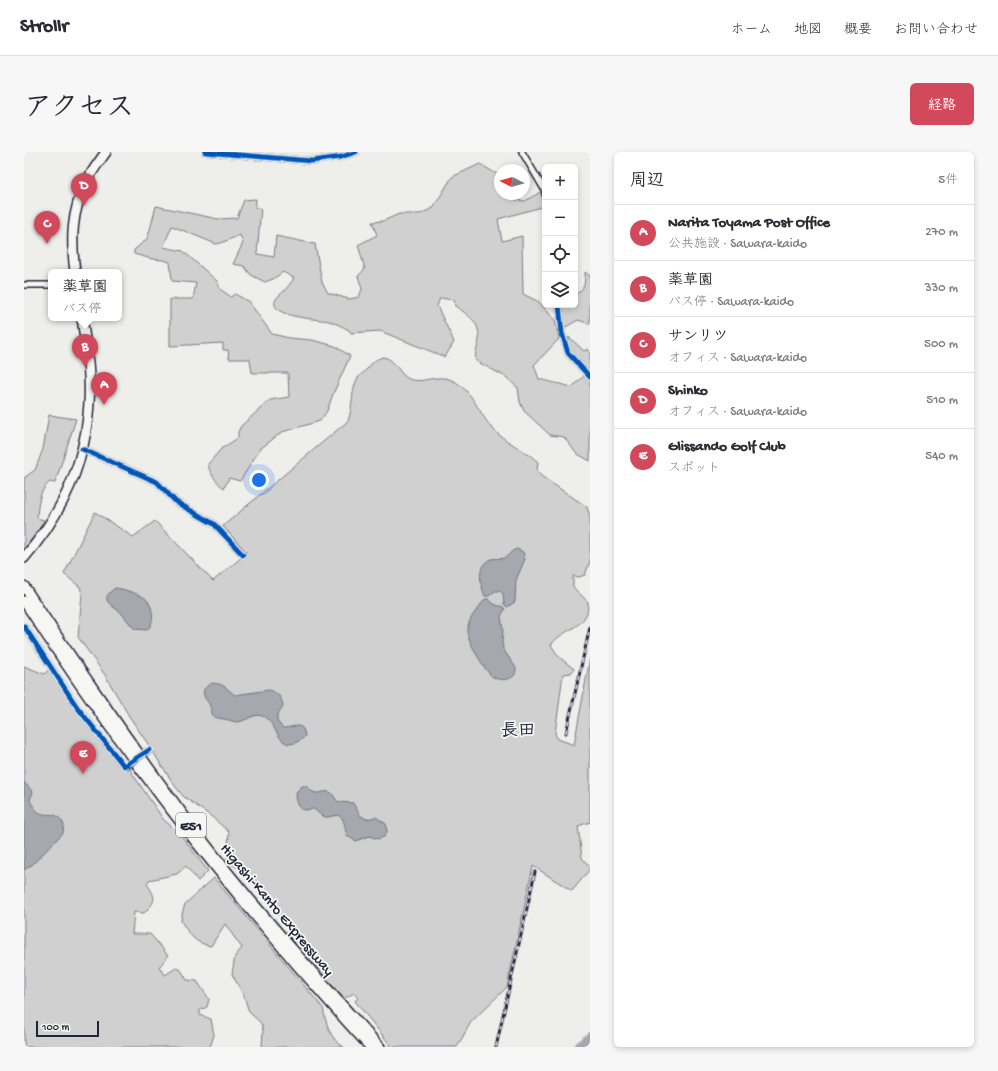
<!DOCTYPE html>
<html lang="ja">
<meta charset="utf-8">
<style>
:root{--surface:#fff;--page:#f7f7f7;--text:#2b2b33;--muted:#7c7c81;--line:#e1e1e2;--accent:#d1495b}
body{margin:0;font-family:"Gochi Hand","Klee One",sans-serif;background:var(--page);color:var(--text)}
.controls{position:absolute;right:12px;top:12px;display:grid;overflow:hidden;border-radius:6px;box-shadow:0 2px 6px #0003}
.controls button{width:36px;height:36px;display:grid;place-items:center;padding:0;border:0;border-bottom:1px solid var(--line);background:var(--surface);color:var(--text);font:20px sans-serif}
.compass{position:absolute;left:470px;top:12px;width:36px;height:36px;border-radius:50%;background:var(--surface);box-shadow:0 2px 6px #0003;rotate:276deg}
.scale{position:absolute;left:12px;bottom:10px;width:63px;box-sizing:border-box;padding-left:4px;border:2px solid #22223b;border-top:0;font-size:11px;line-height:14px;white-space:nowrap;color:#22223b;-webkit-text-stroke:3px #f6f6f2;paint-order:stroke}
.you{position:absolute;left:235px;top:328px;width:14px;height:14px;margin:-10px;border:3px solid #fff;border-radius:50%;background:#1a73e8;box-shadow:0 0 0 6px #1a73e833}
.badge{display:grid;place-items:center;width:26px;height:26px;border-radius:50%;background:var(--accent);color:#fff;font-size:13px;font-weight:700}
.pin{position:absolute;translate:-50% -33px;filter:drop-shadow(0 1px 2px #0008)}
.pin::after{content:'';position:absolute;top:21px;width:14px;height:12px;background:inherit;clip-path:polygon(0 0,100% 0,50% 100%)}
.popup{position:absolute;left:24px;top:117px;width:74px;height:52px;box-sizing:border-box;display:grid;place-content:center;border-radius:6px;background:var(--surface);filter:drop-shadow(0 1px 3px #0005);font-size:13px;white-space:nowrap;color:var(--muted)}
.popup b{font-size:15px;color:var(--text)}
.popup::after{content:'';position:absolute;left:50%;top:100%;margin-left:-8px;border:8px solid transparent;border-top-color:var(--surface)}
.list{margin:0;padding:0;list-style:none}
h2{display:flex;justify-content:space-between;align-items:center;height:52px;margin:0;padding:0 16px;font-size:17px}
h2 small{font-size:13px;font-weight:400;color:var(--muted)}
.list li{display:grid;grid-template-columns:26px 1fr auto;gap:12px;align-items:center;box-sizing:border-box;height:56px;padding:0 16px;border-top:1px solid var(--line)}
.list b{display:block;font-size:15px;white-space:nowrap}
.list p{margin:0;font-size:13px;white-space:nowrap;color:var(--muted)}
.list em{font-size:13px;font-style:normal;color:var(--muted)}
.icon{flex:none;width:22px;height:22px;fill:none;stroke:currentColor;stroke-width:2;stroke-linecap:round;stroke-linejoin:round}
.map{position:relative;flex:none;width:566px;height:895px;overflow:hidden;border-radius:6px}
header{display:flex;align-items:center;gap:24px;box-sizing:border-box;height:56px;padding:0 20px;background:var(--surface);border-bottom:1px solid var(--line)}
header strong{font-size:19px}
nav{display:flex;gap:22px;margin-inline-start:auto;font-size:14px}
.intro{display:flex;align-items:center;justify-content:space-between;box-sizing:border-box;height:96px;padding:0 24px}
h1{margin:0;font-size:28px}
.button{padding:10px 18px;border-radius:6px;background:var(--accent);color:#fff;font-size:14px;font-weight:700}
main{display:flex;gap:24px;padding:0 24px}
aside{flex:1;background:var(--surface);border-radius:6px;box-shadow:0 2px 6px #0003}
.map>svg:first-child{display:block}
.green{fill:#d0d0d1;stroke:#797986}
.water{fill:#a7a7af;stroke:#727281}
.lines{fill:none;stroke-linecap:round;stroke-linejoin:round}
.river{stroke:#a7a7af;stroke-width:8}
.street-casing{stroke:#22223b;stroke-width:8}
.highway-casing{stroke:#22223b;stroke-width:12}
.street{stroke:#f6f6f2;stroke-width:5}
.highway{stroke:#f6f6f2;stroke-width:9}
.rail-casing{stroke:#22223b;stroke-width:3}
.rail{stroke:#f6f6f2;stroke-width:1.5;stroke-dasharray:4.5;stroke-linecap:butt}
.street-bridge-casing{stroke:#22223b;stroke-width:8;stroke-linecap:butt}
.street-bridge{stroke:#f6f6f2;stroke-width:5}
.cycleway-casing{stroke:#f6f6f2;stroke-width:8}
.cycleway{stroke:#0057b8;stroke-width:5}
.labels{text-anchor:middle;stroke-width:3.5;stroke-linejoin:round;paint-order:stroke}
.shield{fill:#f6f6f2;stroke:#626272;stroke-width:1}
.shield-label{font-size:14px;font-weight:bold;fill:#22223b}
.street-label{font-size:15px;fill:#22223b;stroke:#f6f6f2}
.quarter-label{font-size:17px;font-weight:bold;fill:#22223b;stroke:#f6f6f2}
</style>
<header>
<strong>Strollr</strong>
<nav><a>ホーム</a><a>地図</a><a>概要</a><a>お問い合わせ</a></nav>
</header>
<div class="intro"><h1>アクセス</h1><a class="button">経路</a></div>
<main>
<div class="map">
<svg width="566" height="895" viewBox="0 0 566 895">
<rect width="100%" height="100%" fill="#eeeeeb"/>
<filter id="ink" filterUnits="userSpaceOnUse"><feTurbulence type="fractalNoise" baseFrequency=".025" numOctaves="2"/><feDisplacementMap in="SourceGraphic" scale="8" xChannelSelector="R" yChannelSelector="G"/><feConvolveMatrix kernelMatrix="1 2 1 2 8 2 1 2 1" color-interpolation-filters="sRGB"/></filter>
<g filter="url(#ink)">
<path class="green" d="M456,12L476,24V42H492V48L501,49L518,39L521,54L474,67L478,89L498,84L499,142L515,150L531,168L535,187L510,213L515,227L548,235L563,221C555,211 540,199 545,185L560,199L564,197L566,201V309L552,301L540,285L526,283L500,259L496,250L494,236L482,225L452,209C450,201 454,196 455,188C456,169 444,163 431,154L430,148L416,146L413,154L430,190L421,205L356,179L327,181L325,178C319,175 312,171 305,169C296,167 242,166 252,147C253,145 257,142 259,140C263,136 267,131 270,126L259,120L249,127L241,130L227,123L220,114L209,112L219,91L216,83L197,91L192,92L148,74L139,95L159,99L193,129L196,137L207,145L211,142L225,150L248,182L265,186L288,188L311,194L326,204L309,242L303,259L296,269L258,280L236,297L216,329L205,326L200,336C193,331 185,321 184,312L197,297L214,286V280L217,274L246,248L265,245L264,221H228L226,207H205L204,198H199V191L146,194V147H169L172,131L148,129L146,110L139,108L128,107L110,102V98L123,87L127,74L132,54L194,67L213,66L220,48L232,47L231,56H237L233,102L250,105L252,84L291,92L298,130L304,141L325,147L335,145L338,137L334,124L341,117L334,93L353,83L348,70L359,69L375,62H396L409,56L428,25Z
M561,120L566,124V172L554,168L540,176L537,153H551V142C561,139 561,129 561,120Z
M360,205C373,208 376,226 388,228C398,231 412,223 425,227C446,234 454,259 467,275C481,291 499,296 514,310L513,318L517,324L563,355L566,365V409L561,423L555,425L549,424V435L564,450C564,454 564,459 562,463C557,476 535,480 527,493L535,505L550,517L547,521L539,522L531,582L534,587L550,593L566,506V670L554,674L558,706L566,715V717L548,739L509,714L483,835L447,870L433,895H368L331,849L334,846L330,841L319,847L280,798L223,722L206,711L203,707L205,680L188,665L159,644L151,634L129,600L106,618L139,667L156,682L184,719L174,729L162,714L153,722L125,728L123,732C132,745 133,749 120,761L110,760L108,782H126L139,797L144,804L135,815L141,823L152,816L157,818L163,828L173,829L185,847L183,855L176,858V863L187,867L190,883L186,895H0V514L20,522L25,518L63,572L100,618L128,598L105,564L81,523L54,485L58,442L56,435L40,422L71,360L109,385L131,369L189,429L223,401L199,374L324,269C329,256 327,236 334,226C336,223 340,220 343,217C348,211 352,206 360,205Z
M25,263L52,267L31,331L26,330C15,338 14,353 13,366L20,368L12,382L0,397V326L11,318L19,297Z
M190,726L299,856C302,871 306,888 320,895H238L239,878L237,871L225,860L220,844L208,822L211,804L218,796L201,772L187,794C170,791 166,783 157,769L158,762L161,752Z"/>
<path class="water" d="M493,397L499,400L501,407L492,428L491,450L483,455L480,452L479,442L476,439H471L465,444H461C456,433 452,413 467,407C471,406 476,407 480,406C485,404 487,398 493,397Z
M91,436C97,436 115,442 121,446C129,453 132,470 123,478L111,477C106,473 103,467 98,462C89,453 73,449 91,436Z
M461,447H465C466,450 474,455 478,454L481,457L477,464L479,478L478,490L479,497L492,516C492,523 490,525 484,527C479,528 474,528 469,525C462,521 443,488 443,479C444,466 454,457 461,447Z
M188,531C202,532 201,536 211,543L245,538C254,541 258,545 259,554C253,564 249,566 259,576C269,576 279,568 281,584C279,587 275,589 271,591C253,597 253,569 238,564C230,561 222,569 214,570C209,570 204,567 199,567C187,565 189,564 186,554C183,546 178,547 180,537Z
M0,630L9,640L6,648C18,675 30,651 40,673L39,681L9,712L0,718Z
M278,634H282C285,636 287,639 289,640C295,643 300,638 305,640C311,641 310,649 316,650C319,651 325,650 329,651L336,663L342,667L352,665L362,672L363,680L360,685L354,687L345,684L332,689L323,684C321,678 321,669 317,665C312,661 306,666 301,665C297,664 293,660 290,657C287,657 283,658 280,658C273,656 272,646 272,640Z"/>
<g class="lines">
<path class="river" d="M553,895L566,884"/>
<g class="street-casing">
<path id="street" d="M181,0L288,9L317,5L332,0
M498,0L520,37L521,42
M0,133H27
M535,153L538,181L544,201L566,225
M58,297L133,330L152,350L190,372L219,403
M0,474L53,555L100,614L103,613"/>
</g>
<g class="highway-casing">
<path id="highway" d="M51,120C47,89 47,60 62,31C67,20 75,10 82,0
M0,406C38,362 62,310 65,251C67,223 62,194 58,166
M0,434C23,470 48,506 73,542C114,602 156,660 201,717C251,779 303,837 356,895
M0,449C103,608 218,756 346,895"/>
</g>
<use href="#street" class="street"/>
<use href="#highway" class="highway"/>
<g class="rail-casing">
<path id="rail" d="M542,581L566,475
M472,895L511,720"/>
</g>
<use href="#rail" class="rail"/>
<g class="street-bridge-casing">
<path id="street-bridge" d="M103,613L125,598"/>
</g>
<use href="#street-bridge" class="street-bridge"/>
<g class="cycleway-casing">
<path id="cycleway" d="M181,0L288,9L317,5L332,0
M535,153L538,181L544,201L566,225
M58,297L133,330L152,350L190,372L219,403
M0,474L53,555L100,614L125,598"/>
</g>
<use href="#cycleway" class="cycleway"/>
</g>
</g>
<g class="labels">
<rect class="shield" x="152" y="661" width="30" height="24" rx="3"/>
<g class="shield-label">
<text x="167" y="678">E51</text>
</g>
<g class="street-label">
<text transform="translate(254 757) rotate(50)" y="5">Higashi-Kanto Expressway</text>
</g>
<g class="quarter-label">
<text x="494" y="583">長田</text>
</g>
</g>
</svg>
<div class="controls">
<button>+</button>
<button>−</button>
<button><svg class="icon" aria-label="locate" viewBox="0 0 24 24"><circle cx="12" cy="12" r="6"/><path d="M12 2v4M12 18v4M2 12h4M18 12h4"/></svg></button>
<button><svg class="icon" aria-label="layers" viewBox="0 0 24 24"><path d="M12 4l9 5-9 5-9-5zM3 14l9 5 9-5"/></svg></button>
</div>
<svg class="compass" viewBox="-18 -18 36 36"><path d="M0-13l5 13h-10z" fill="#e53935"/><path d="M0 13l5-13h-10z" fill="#7c7c81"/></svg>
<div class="scale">100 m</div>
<div class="you"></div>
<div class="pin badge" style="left:80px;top:253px">A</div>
<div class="pin badge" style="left:61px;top:215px">B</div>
<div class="popup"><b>薬草園</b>バス停</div>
<div class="pin badge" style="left:23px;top:92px">C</div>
<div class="pin badge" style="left:60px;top:54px">D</div>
<div class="pin badge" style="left:59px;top:622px">E</div>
</div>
<aside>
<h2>周辺<small>5件</small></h2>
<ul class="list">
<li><span class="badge">A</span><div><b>Narita Toyama Post Office</b><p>公共施設 · Sawara-kaido</p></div><em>270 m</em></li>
<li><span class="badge">B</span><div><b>薬草園</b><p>バス停 · Sawara-kaido</p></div><em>330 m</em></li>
<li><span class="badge">C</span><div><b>サンリツ</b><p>オフィス · Sawara-kaido</p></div><em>500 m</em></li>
<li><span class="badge">D</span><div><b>Shinko</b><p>オフィス · Sawara-kaido</p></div><em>510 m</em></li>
<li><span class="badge">E</span><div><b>Glissando Golf Club</b><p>スポット</p></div><em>540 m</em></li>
</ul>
</aside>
</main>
